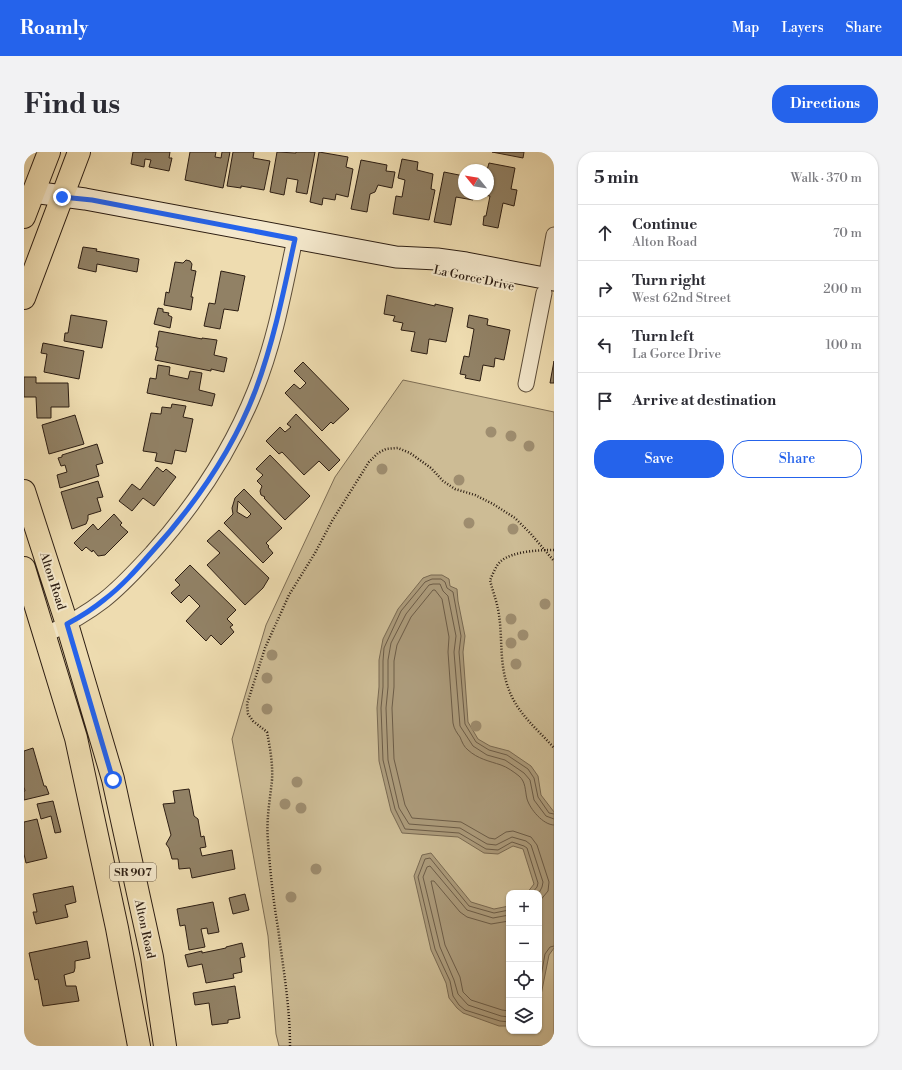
<!DOCTYPE html>
<meta charset="utf-8">
<style>
:root{--surface:#fff;--page:#f2f2f3;--text:#2b2b33;--muted:#7c7c81;--line:#e1e1e2;--accent:#2563eb}
body{margin:0;font-family:"Libre Bodoni",serif;background:var(--page);color:var(--text)}
.controls{position:absolute;right:12px;bottom:12px;display:grid;overflow:hidden;border-radius:8px;box-shadow:0 1px 3px #0004}
.controls button{width:36px;height:36px;display:grid;place-items:center;padding:0;border:0;border-bottom:1px solid var(--line);background:var(--surface);color:var(--text);font:20px sans-serif}
.compass{position:absolute;left:434px;top:12px;width:36px;height:36px;border-radius:50%;background:var(--surface);box-shadow:0 1px 3px #0004;rotate:300deg}
.stop{position:absolute;width:12px;height:12px;margin:-9px;border:3px solid #2563eb;border-radius:50%;background:#fff}
.stop.end{background:#2563eb;border-color:#fff;box-shadow:0 1px 4px #0008}
.list{margin:0;padding:0;list-style:none}
h2{display:flex;justify-content:space-between;align-items:center;height:52px;margin:0;padding:0 16px;font-size:17px}
h2 small{font-size:13px;font-weight:400;color:var(--muted)}
.list li{display:grid;grid-template-columns:26px 1fr auto;gap:12px;align-items:center;box-sizing:border-box;height:56px;padding:0 16px;border-top:1px solid var(--line)}
.list b{display:block;font-size:15px;white-space:nowrap}
.list p{margin:0;font-size:13px;white-space:nowrap;color:var(--muted)}
.list em{font-size:13px;font-style:normal;color:var(--muted)}
.actions{display:flex;gap:8px;padding:12px 16px}
.actions a{flex:1;padding:9px 0;border:1px solid var(--accent);border-radius:16px;text-align:center;font-size:14px;color:var(--accent)}
.actions .main{background:var(--accent);color:#fff}
.icon{flex:none;width:22px;height:22px;fill:none;stroke:currentColor;stroke-width:2;stroke-linecap:round;stroke-linejoin:round}
.map{position:relative;flex:none;width:530px;height:894px;overflow:hidden;border-radius:16px}
header{display:flex;align-items:center;gap:24px;box-sizing:border-box;height:56px;padding:0 20px;background:var(--accent);color:#fff}
header strong{font-size:19px}
nav{display:flex;gap:22px;margin-inline-start:auto;font-size:14px}
.intro{display:flex;align-items:center;justify-content:space-between;box-sizing:border-box;height:96px;padding:0 24px}
h1{margin:0;font-size:28px}
.button{padding:10px 18px;border-radius:16px;background:var(--accent);color:#fff;font-size:14px;font-weight:700}
main{display:flex;gap:24px;padding:0 24px}
aside{flex:1;background:var(--surface);border-radius:16px;box-shadow:0 1px 3px #0004}
.map>svg:first-child{display:block}
.green{fill:#cdbc95;stroke:#7d6d54;fill-rule:evenodd}
.water{fill:#ac9b7b;stroke:#796951}
.lines{fill:none;stroke-linecap:round;stroke-linejoin:round}
.shore{stroke:#6c5c47;stroke-width:1}
.building{fill:#918165;stroke:#2d1e13;fill-rule:evenodd}
.street-casing{stroke:#5d4e3a;stroke-width:17}
.secondary-casing{stroke:#2d1e13;stroke-width:23}
.primary-casing{stroke:#2d1e13;stroke-width:24}
.path{stroke:#2d1e13;stroke-width:2.5;stroke-dasharray:1 2;stroke-linecap:butt}
.street{stroke:#f4e8cc;stroke-width:15}
.secondary{stroke:#f4e8cc;stroke-width:21}
.primary{stroke:#eedcb0;stroke-width:22}
.tree{fill:#9e8d6f}
.route{stroke:#2563eb;stroke-width:5}
.labels{text-anchor:middle;stroke-width:4;stroke-linejoin:round;paint-order:stroke}
.shield{fill:#f4e8cc;stroke:#695b4a;stroke-width:1}
.shield-label{font-size:11px;font-weight:bold;fill:#2d1e13}
.street-label{font-size:12px;fill:#2d1e13;stroke:#f4e8cc}
</style>
<header>
<strong>Roamly</strong>
<nav><a>Map</a><a>Layers</a><a>Share</a></nav>
</header>
<div class="intro"><h1>Find us</h1><a class="button">Directions</a></div>
<main>
<div class="map">
<svg width="530" height="894" viewBox="0 0 530 894">
<rect width="100%" height="100%" fill="#eedcb0"/>
<filter id="stains"><feTurbulence type="fractalNoise" baseFrequency=".005" numOctaves="4"/><feColorMatrix values="0 0 0 0 .2 0 0 0 0 .09 0 0 0 0 .02 0 0 0 .5 -.17"/></filter>
<radialGradient id="worn" r=".72"><stop offset=".6" stop-color="#630" stop-opacity="0"/><stop offset="1" stop-color="#630" stop-opacity=".3"/></radialGradient>
<path class="green" d="M379,228L530,260V894H255L252,882L244,784L208,587L242,473L311,325ZM485,741H515V879H485Z"/>
<path class="water" d="M407,423H418L425,427L426,434L433,437L434,449L441,484L439,500L444,570L454,587L466,594L485,599L507,614L514,624L517,643L530,660V796L525,803L515,853V741H503L510,732L499,697L489,694L474,702L460,701L434,685L378,681L367,659L355,609L353,556L355,535V508L359,487L374,457L399,426Z
M407,701L447,750L470,757L485,754V874H475L439,861L433,856L425,846L422,831L407,798L390,724L398,703Z"/>
<g class="lines">
<path class="shore" d="M508,741L513,735L514,731L503,696L500,694L488,690L474,698L462,697L435,681L381,677L371,657L359,608L357,556L359,535V509L360,496L377,459L401,430L408,427H417L421,430L423,436L429,440L437,484L435,500L441,572L452,590L465,598L483,603L504,617L510,626L514,645L525,661L530,662
M515,741L518,735L519,730L507,693L502,689L488,685L472,693L463,692L436,676L385,672L375,656L364,608L362,556L364,535V508L367,491L382,462L405,433L409,432H416L419,439L424,444L432,484L430,500L436,574L449,594L463,603L481,608L500,621L506,628L510,648L522,664L530,667
M515,750L524,739L525,730L513,693L507,685L489,679L482,680L471,687L465,686L437,670L388,666L381,653L370,607L368,556L370,535V509L373,493L387,465L409,438H411L418,447L425,485L424,500L429,571C430,577 433,581 436,585C438,590 440,595 444,598C454,607 465,609 477,613C483,615 490,620 495,624C502,630 501,639 503,647C506,657 519,673 530,673
M485,758L470,761L445,754L406,706L401,707L394,725L411,797L426,829L429,844L435,853L441,858L476,869L485,870
M485,763L469,766L443,758L406,714L403,715L399,725L416,795L430,828L434,842L444,853L477,864L485,865
M485,769L467,772L443,765L436,760L410,729H407L421,793L436,825L439,840L447,848L478,858L485,859
M515,836L521,802L526,795L530,794"/>
</g>
<path class="building" d="M109,0H146L145,6H148L145,19L125,15L127,8L121,7L120,15L107,12Z
M166,0H192L191,5L197,6L198,0H206L199,36L161,28Z
M209,0H230L229,6L246,9L240,38L217,34V36L203,34Z
M253,0L272,1V0H291L283,42L272,40L274,28L263,26L260,43L246,40Z
M295,0L324,5L322,15L329,17L324,45L312,42L311,48L299,46L298,53L286,50Z
M468,0H500L499,6Z
M378,7L394,10L393,18L409,22L407,37L411,38L405,68L369,62L372,44L378,45L381,28L374,26Z
M337,8L363,13L362,19L371,20L368,36L354,33L351,40L346,42L343,60L327,57Z
M465,11L491,16L487,37L493,38L490,54L479,51L474,76L459,73L460,64H462L466,44L459,43L464,42L463,18Z
M420,20L440,24L438,31L440,32V42H450L449,48L432,45L427,73L410,70Z
M59,95L73,97L72,99L115,107L113,120L73,112L72,120L54,116Z
M162,108L166,109L168,112L167,118L172,119L167,145H169L167,158L140,153L142,140L145,141L151,110L159,111Z
M197,119L221,124L214,159L200,157L196,177L180,174L185,151L191,152Z
M363,143L411,154V152L429,156L422,190L405,187L403,202L387,199L391,180L377,178L379,171L369,169L371,164L360,162Z
M134,156L139,157V160L145,161L144,163L148,165L146,176L130,172Z
M47,163L83,169L78,196L40,189L41,181H44Z
M445,163L464,167L463,173L486,178L480,208L471,206L470,215L459,213L456,229L441,226L442,223L436,222L440,204L445,205L450,177L443,175Z
M135,179L178,187V186L193,188L190,203L203,206L200,220L187,217V219L131,208L134,195H132Z
M19,191L60,199L55,227L20,220L23,202L17,201Z
M530,209V231H526Z
M279,210L325,257L309,272L307,270L298,279L261,241L270,232L276,237L282,231L270,219Z
M134,213L146,215L145,223L164,227L166,219L178,221L175,238L191,242L188,254L123,241L126,226L132,227Z
M0,225H12V231H44L45,255H27V266H13L12,245H0Z
M148,252L162,254L159,265L169,267L162,300L151,298L148,312L131,309L133,301L119,299L127,261L137,262L138,255L147,256Z
M272,262L316,308L305,319L295,309L280,323L258,300L255,302L242,289L256,275L261,280L267,275L263,272Z
M51,263L60,292L25,302L18,273Z
M73,292L79,311L72,313L75,324L36,336L33,323L43,320L41,313L37,314L34,306L38,305V303Z
M246,303L286,344L261,368L240,346L241,345L237,343L236,339L238,334L233,329L239,323L232,317Z
M133,315L139,320L142,317L152,325L130,354L119,346L108,359L95,349L108,332L116,338Z
M74,329L79,345L73,346L77,359L64,363V367L62,372L48,377L37,340Z
M220,337L258,376L242,391L245,394L244,395L249,401L239,411L200,371L209,362L208,356L211,346ZM214,349L227,362L223,366L213,360Z
M90,362L98,371L96,373L104,380L81,403L74,404L69,398L68,400L62,395L58,399L50,391L69,372L74,378Z
M195,378L245,426L239,436L221,453L183,413L196,401L183,389Z
M166,413L212,458L203,467L209,473L206,475L210,480L197,493L187,483L182,489L162,469L176,454L165,443L157,451L147,441L156,433L151,428Z
M9,596L20,634H22L25,642L0,648V639H1L0,635V599Z
M165,637L170,664L174,667L177,685L180,684L182,695L176,696L178,704L208,698L211,717L168,726L166,716L155,717L154,707H148L145,696L142,692L147,683L139,652L151,651L149,639Z
M29,649L37,680L31,681L27,664L17,667L13,652Z
M13,667L23,706L2,711L0,702V670Z
M49,734L52,750L41,753L44,765L12,772L9,760H13L9,742Z
M221,742L225,758L209,762L205,746Z
M189,750L195,780L184,782L183,776L177,777L181,795L165,798L161,773L156,774L153,757Z
M63,789L66,806L51,809V816L50,820L40,823L42,834H52L55,849L19,854L14,827L11,828L5,801Z
M218,791L221,805L216,806L218,820L209,822L210,826L182,831L178,812L164,815L161,803L178,799V801L202,796V795Z
M211,834L216,866L204,868V871L188,873L185,851L171,853L169,841Z"/>
<g class="lines">
<g class="street-casing">
<path id="street" d="M522,126L530,83
M502,232L520,141
M21,483C42,473 62,462 80,448C98,434 113,417 128,401C171,353 207,299 231,239C251,190 260,138 271,87"/>
</g>
<g class="secondary-casing">
<path id="secondary" d="M9,40L61,47L372,105L413,107L442,111L530,128"/>
</g>
<g class="primary-casing">
<path id="primary" d="M0,65L25,0
M0,146L55,0
M0,339L43,472L89,627L128,805L141,894
M0,416L52,586L93,776L115,894"/>
</g>
<path class="path" d="M530,398C516,398 489,399 477,409C472,413 469,422 466,428C468,437 472,447 474,457C480,488 473,516 489,547C499,566 516,580 530,596
M266,894C266,854 259,815 254,776C249,747 246,718 244,689C242,668 246,648 248,628C249,612 246,596 243,580L229,569L224,562L223,552L241,496L265,443L291,401L308,369L345,310L354,301L362,297L374,296L386,301L407,316L419,329L431,337L451,343L469,352L491,366L507,382L530,409"/>
<use href="#street" class="street"/>
<use href="#secondary" class="secondary"/>
<use href="#primary" class="primary"/>
</g>
<g class="tree">
<circle cx="467" cy="280" r="5.5"/>
<circle cx="487" cy="284" r="5.5"/>
<circle cx="505" cy="294" r="5.5"/>
<circle cx="358" cy="317" r="5.5"/>
<circle cx="435" cy="328" r="5.5"/>
<circle cx="445" cy="371" r="5.5"/>
<circle cx="489" cy="377" r="5.5"/>
<circle cx="521" cy="452" r="5.5"/>
<circle cx="487" cy="467" r="5.5"/>
<circle cx="499" cy="483" r="5.5"/>
<circle cx="487" cy="491" r="5.5"/>
<circle cx="248" cy="503" r="5.5"/>
<circle cx="492" cy="512" r="5.5"/>
<circle cx="243" cy="526" r="5.5"/>
<circle cx="243" cy="557" r="5.5"/>
<circle cx="452" cy="574" r="5.5"/>
<circle cx="273" cy="630" r="5.5"/>
<circle cx="261" cy="652" r="5.5"/>
<circle cx="277" cy="656" r="5.5"/>
<circle cx="292" cy="717" r="5.5"/>
<circle cx="267" cy="745" r="5.5"/>
</g>
<g class="lines">
<path class="route" d="M38,45L68,48L271,87C260,138 250,188 232,237C209,298 170,354 126,402C112,418 98,434 81,447C69,457 56,465 43,472L89,628"/>
</g>
<g class="labels">
<rect class="shield" x="86" y="711" width="46" height="18" rx="3"/>
<g class="shield-label">
<text x="109" y="724">SR 907</text>
</g>
<g class="street-label">
<text transform="translate(450 126) rotate(12)" y="4">La Gorce Drive</text>
<text transform="translate(29 429) rotate(72)" y="4">Alton Road</text>
<text transform="translate(121 777) rotate(78)" y="4">Alton Road</text>
</g>
</g>
<rect width="100%" height="100%" filter="url(#stains)"/>
<rect width="100%" height="100%" fill="url(#worn)"/>
</svg>
<div class="controls">
<button>+</button>
<button>−</button>
<button><svg class="icon" aria-label="locate" viewBox="0 0 24 24"><circle cx="12" cy="12" r="6"/><path d="M12 2v4M12 18v4M2 12h4M18 12h4"/></svg></button>
<button><svg class="icon" aria-label="layers" viewBox="0 0 24 24"><path d="M12 4l9 5-9 5-9-5zM3 14l9 5 9-5"/></svg></button>
</div>
<svg class="compass" viewBox="-18 -18 36 36"><path d="M0-13l5 13h-10z" fill="#e53935"/><path d="M0 13l5-13h-10z" fill="#7c7c81"/></svg>
<div class="stop" style="left:89px;top:628px"></div>
<div class="stop end" style="left:38px;top:45px"></div>
</div>
<aside>
<h2>5 min<small>Walk · 370 m</small></h2>
<ul class="list">
<li><svg class="icon" aria-label="ahead" viewBox="0 0 24 24"><path d="M12 20V5M6 11l6-6 6 6"/></svg><div><b>Continue</b><p>Alton Road</p></div><em>70 m</em></li>
<li><svg class="icon" aria-label="right" viewBox="0 0 24 24"><path d="M7 20v-9h11M14 6l5 5-5 5"/></svg><div><b>Turn right</b><p>West 62nd Street</p></div><em>200 m</em></li>
<li><svg class="icon" aria-label="left" viewBox="0 0 24 24"><path d="M17 20v-9H6M10 6l-5 5 5 5"/></svg><div><b>Turn left</b><p>La Gorce Drive</p></div><em>100 m</em></li>
<li><svg class="icon" aria-label="arrive" viewBox="0 0 24 24"><path d="M6 21V4h12l-3 4 3 4H6"/></svg><div><b>Arrive at destination</b></div></li>
</ul>
<div class="actions"><a class="main">Save</a><a>Share</a></div>
</aside>
</main>
